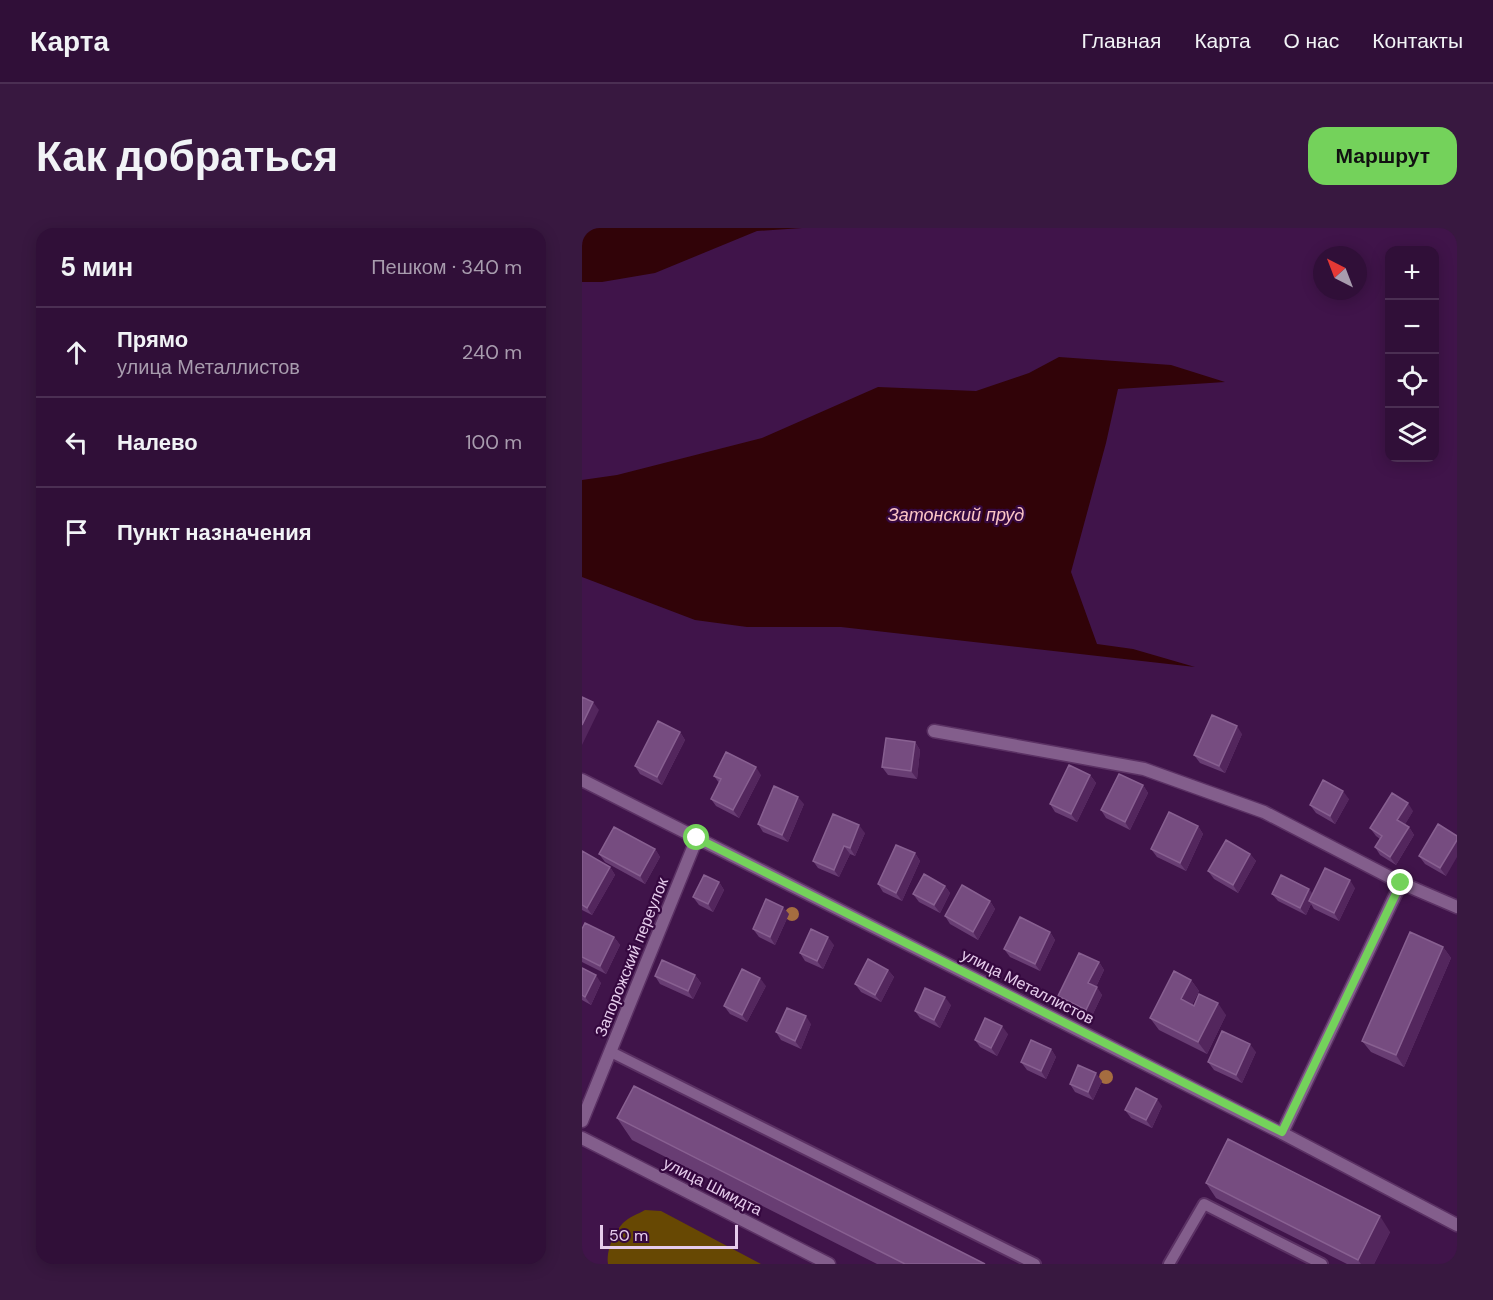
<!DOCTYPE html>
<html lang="ru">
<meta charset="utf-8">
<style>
:root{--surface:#300f38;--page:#381840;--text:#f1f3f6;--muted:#a89cae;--line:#4b2f53;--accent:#74d25b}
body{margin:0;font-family:"DM Sans",sans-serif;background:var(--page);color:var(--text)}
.controls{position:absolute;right:18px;top:18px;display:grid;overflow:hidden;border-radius:12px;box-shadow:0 3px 15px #0003}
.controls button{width:54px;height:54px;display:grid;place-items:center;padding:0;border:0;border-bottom:2px solid var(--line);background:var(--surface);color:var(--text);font:30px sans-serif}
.compass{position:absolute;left:731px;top:18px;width:54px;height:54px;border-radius:50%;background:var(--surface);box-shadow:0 3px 15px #0003;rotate:318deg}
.scale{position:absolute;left:18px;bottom:15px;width:138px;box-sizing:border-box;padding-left:6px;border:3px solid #e6ccec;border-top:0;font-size:16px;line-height:21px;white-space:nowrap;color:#e6ccec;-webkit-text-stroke:4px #35083f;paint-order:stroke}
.stop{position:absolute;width:18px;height:18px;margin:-14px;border:4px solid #74d25b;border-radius:50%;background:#fff}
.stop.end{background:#74d25b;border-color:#fff;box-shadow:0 2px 6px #0008}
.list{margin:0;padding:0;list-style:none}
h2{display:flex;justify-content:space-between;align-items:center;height:78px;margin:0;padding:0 24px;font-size:26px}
h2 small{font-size:20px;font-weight:400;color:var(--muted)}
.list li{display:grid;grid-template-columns:39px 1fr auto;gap:18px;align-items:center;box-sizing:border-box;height:90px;padding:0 24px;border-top:2px solid var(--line)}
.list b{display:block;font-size:22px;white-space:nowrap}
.list p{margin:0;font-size:20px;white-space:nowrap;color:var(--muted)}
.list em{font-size:20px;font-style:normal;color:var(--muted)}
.icon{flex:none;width:33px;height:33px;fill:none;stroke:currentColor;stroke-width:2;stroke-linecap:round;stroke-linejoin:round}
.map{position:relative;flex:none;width:875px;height:1036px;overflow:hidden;border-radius:18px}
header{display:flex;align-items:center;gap:36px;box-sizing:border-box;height:84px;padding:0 30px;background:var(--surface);border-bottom:2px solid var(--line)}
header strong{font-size:28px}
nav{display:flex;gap:33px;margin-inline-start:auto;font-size:21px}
.intro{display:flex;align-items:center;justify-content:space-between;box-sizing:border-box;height:144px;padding:0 36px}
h1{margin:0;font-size:42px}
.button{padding:15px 27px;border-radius:18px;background:var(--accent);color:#111;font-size:21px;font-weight:700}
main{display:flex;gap:36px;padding:0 36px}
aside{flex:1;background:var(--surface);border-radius:18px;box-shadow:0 3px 15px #0003}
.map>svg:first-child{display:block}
.green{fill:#674803}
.water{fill:#310308}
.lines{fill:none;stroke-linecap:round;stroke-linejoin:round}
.lane-casing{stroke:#5b3164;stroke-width:14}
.street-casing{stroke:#5b3164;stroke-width:15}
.lane{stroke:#835e8c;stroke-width:10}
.street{stroke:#835e8c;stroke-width:12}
.tree{fill:#a56d40}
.wall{fill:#683d73}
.shaded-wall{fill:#53265d}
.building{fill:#764c80;stroke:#886091;stroke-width:1.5}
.route{stroke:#74d25b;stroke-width:8}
.labels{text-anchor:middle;stroke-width:4.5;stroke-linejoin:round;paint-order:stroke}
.street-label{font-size:16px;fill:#e6ccec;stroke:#35083f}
.water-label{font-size:18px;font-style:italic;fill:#fcc6c6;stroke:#35083f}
</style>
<header>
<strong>Карта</strong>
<nav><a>Главная</a><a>Карта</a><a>О нас</a><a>Контакты</a></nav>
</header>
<div class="intro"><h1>Как добраться</h1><a class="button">Маршрут</a></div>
<main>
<aside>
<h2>5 мин<small>Пешком · 340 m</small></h2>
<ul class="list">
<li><svg class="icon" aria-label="ahead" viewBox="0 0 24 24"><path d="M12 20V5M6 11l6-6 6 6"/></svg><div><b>Прямо</b><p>улица Металлистов</p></div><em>240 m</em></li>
<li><svg class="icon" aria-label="left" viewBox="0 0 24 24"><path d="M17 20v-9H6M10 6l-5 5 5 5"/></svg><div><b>Налево</b></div><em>100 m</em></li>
<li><svg class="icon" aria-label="arrive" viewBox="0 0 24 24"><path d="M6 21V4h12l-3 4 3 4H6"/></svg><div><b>Пункт назначения</b></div></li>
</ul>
</aside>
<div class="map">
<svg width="875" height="1036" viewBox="0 0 875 1036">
<rect width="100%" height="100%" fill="#40144a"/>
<path class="green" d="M63,982L79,983L179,1036H26C24,1022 32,1005 41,995C47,989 56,986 63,982Z"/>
<path class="water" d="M0,0H220L175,3L73,45L20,54H0Z
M477,129L589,137L643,154L536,161L524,215L489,344L515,416L551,421L613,439L259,399H165L113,392L0,349V252L35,247L180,210L296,159L394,163L447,145Z"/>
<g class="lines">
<g class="lane-casing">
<path id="lane" d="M29,824L453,1036
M587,1036L622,976L740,1036"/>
</g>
<g class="street-casing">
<path id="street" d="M352,503L562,541L682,584L819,655L875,679
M0,552L700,905L875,997
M0,893L115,610
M700,905L819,655
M0,910L247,1036"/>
</g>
<use href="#lane" class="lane"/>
<use href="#street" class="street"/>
</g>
<g class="tree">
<circle cx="210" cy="686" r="7"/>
<circle cx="524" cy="849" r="7"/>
</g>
<path class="wall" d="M98,504L103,512L80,557L58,546L53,538Z
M660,506L643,545L618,535L612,527Z
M333,514L338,522L335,551L306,547L300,539Z
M179,547L157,590L134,578L129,571L137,555L132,548Z
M508,547L514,555L495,594L473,584L468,576Z
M561,557L566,565L548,602L524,590L519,582Z
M767,571L753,596L734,585L728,577Z
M222,576L206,614L181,604L176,596Z
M831,583L823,596L827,599L832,607L814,637L798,627L793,619L798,611L794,608L788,600Z
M856,596L864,648L843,636L837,628Z
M616,598L621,606L604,643L575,629L569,621Z
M283,605L273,628L268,626L257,649L236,640L231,633Z
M73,621L78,629L63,656L23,634L17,626Z
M0,623L28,639L33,647L10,687L0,682Z
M333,625L338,633L320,673L301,664L296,656Z
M668,626L674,633L656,665L632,651L626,643Z
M137,654L142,662L131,684L117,677L111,669Z
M363,658L368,665L358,685L337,674L331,666Z
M773,660L757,693L732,681L729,676L724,687L696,673L690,666H731Z
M408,673L413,681L396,712L368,696L363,688Z
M207,686L193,717L177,709L171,701Z
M0,701L32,709L38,717L24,746L0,734Z
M468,704L473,712L458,743L428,729L422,721Z
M252,717L241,741L223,733L218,725Z
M861,719L869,730L822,839L789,824L780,813Z
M517,734L522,742L514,759L520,767L509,790L482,776L476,768Z
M0,740L19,755L9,777L0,772Z
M306,742L312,749L299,774L279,764L273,756Z
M113,747L119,755L111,771L78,756L73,748Z
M609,752L617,763L610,777L644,787L625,826L577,802L568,790Z
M184,758L165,794L148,786L142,778Z
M369,777L358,800L338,790L333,783Z
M229,796L219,821L199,812L194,804Z
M426,806L415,828L398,819L393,812Z
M469,821L474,829L464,851L445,842L439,834Z
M674,824L660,855L632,842L626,834Z
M520,853L511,872L493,864L488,856Z
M580,878L570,900L549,890L543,882Z
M35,890L403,1036H295L50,912Z
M624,955L808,1004L792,1036H765L634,970Z"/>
<path class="shaded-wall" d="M11,474L17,482L0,517V497Z
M655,498L660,506L643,545L637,538Z
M98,504L103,512L80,557L75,549Z
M333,514L338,522L335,551L329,543Z
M174,539L179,547L157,590L151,582Z
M508,547L514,555L495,594L489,586Z
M561,557L566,565L548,602L543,594Z
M761,563L767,571L753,596L748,588Z
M216,569L222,576L206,614L200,607Z
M826,575L831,583L821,600L815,592Z
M277,597L283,605L273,628L268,620Z
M616,598L621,606L604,643L598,635Z
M827,599L832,607L814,637L808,629Z
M875,612V629L864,648L858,640Z
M262,618L268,626L257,649L252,642Z
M73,621L78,629L63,656L58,648Z
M333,625L338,633L320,673L314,665Z
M668,626L674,633L656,665L651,657Z
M28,639L33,647L10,687L5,680Z
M768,652L773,660L757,693L752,685Z
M137,654L142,662L131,684L126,676Z
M363,658L368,665L358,685L352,677Z
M727,661L733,669L727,673L729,676L724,687L718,680Z
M408,673L413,681L396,712L391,704Z
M201,679L207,686L193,717L188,709Z
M468,704L473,712L458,743L453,736Z
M32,709L38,717L24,746L18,738Z
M246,709L252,717L241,741L235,733Z
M861,719L869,730L822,839L814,827Z
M517,734L522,742L512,763L506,755Z
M306,742L312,749L299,774L293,767Z
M14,747L19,755L9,777L3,769Z
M113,747L119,755L111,771L106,763Z
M178,750L184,758L165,794L160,787Z
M609,752L617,763L607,783L599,771Z
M515,759L520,767L509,790L504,782Z
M363,769L369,777L358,800L352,792Z
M636,775L644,787L625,826L616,814Z
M224,788L229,796L219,821L213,813Z
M420,798L426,806L415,828L409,820Z
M668,816L674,824L660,855L654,847Z
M469,821L474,829L464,851L459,843Z
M514,845L520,853L511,872L506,864Z
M575,871L580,878L570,900L564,892Z
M798,988L808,1004L792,1036H779L776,1032Z"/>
<path class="building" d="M0,469L11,474L0,497Z
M630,487L655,498L637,538L612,527Z
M76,493L98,504L75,549L53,538Z
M304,510L333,514L329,543L300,539Z
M144,524L174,539L151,582L129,571L139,551L132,548Z
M487,537L508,547L489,586L468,576Z
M537,546L561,557L543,594L519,582Z
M741,552L761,563L748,588L728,577Z
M192,558L216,569L200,607L176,596Z
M810,565L826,575L815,592L827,599L808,629L793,619L800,608L788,600Z
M587,584L616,598L598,635L569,621Z
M251,586L277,597L268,620L262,618L252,642L231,633Z
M856,596L875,608V612L858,640L837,628Z
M32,599L73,621L58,648L17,626Z
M644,612L668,626L651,657L626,643Z
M314,617L333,625L314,665L296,656Z
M0,623L28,639L5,680L0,677Z
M743,640L768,652L752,685L727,673Z
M342,646L363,658L352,677L331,666Z
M122,647L137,654L126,676L111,669Z
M699,647L727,661L718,680L690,666Z
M380,657L408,673L391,704L363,688Z
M184,671L201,679L188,709L171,701Z
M438,689L468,704L453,736L422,721Z
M3,695L32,709L18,738L0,729V701Z
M229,701L246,709L235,733L218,725Z
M828,704L861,719L814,827L780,813Z
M497,725L517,734L506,755L515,759L504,782L476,768Z
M286,731L306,742L293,767L273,756Z
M80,732L113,747L106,763L73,748Z
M0,740L14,747L3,769L0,767Z
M160,741L178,750L160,787L142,778Z
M592,743L609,752L599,771L612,778L617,766L636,775L616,814L568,790Z
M343,760L363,769L352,792L333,783Z
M205,780L224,788L213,813L194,804Z
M403,790L420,798L409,820L393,812Z
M640,803L668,816L654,847L626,834Z
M449,812L469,821L459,843L439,834Z
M496,837L514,845L506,864L488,856Z
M52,858L403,1036H323L35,890Z
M554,860L575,871L564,892L543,882Z
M646,911L798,988L776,1032L624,955Z"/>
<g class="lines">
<path class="route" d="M115,610L700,904L819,655"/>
</g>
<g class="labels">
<g class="street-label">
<text transform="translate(49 729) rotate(-68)" y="6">Запорожский переулок</text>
<text transform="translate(446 758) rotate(27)" y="6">улица Металлистов</text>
<text transform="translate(131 958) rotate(27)" y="6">улица Шмидта</text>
</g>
<g class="water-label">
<text x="374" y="293">Затонский пруд</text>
</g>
</g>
</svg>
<div class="controls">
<button>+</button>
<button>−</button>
<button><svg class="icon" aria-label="locate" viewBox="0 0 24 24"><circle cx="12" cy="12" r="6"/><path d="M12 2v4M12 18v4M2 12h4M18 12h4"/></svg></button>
<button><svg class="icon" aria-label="layers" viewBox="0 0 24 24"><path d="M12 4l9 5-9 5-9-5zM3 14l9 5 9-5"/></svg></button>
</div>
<svg class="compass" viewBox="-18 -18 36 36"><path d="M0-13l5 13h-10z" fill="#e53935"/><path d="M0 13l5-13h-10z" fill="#a89cae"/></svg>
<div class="scale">50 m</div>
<div class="stop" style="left:115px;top:610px"></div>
<div class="stop end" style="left:819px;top:655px"></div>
</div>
</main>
